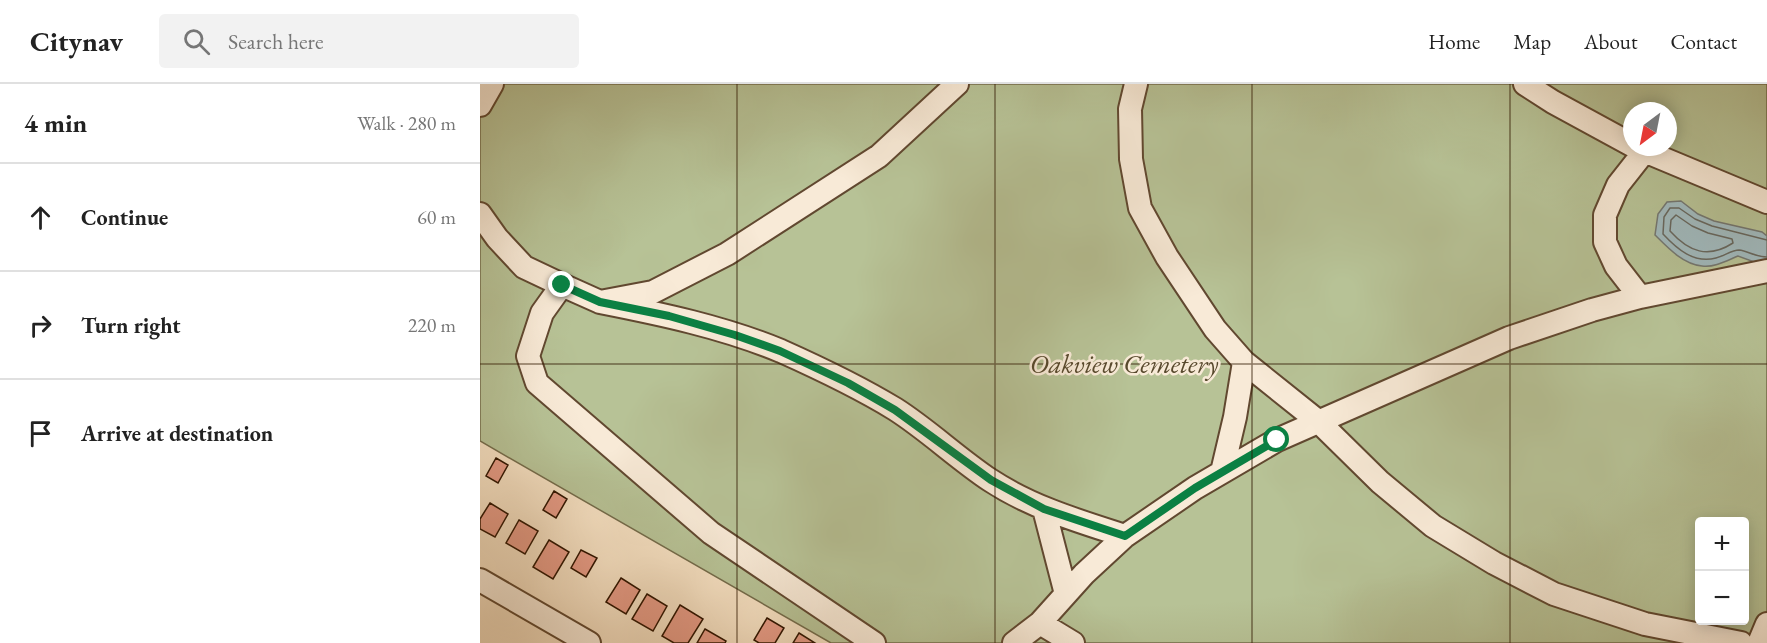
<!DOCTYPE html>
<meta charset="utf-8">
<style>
:root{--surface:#fff;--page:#f2f2f2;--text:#222;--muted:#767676;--line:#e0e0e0}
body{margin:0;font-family:"EB Garamond",serif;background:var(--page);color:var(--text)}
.controls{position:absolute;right:18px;bottom:18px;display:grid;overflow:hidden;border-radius:6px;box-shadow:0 3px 15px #0003}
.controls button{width:54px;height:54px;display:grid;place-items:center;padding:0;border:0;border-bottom:2px solid var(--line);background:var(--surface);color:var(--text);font:30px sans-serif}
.compass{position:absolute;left:1143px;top:18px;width:54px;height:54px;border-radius:50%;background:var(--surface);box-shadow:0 3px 15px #0003;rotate:212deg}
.stop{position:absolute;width:18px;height:18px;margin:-14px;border:4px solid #0b8043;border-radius:50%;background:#fff}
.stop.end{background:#0b8043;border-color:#fff;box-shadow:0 2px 6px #0008}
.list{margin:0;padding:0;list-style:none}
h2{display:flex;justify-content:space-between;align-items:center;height:78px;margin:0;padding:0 24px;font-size:26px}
h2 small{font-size:20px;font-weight:400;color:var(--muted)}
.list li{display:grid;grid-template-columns:39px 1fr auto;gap:18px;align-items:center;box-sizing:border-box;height:108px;padding:0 24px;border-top:2px solid var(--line)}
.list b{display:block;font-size:22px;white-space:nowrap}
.list em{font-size:20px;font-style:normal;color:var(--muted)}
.icon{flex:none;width:33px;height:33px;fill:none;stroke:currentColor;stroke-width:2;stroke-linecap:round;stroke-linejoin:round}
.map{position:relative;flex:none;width:1287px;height:559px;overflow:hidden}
header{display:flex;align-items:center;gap:36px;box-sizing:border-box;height:84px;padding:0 30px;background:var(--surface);border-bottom:2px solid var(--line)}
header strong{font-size:28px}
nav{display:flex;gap:33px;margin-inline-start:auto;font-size:21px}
.search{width:420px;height:54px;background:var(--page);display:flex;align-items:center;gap:15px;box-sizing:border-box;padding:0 21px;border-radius:6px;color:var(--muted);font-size:22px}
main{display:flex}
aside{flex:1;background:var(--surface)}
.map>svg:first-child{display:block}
.green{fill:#b7c296;stroke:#746c4b;stroke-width:1.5;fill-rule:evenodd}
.water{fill:#a1babe;stroke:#747872;stroke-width:1.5}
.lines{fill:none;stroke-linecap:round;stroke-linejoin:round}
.shore{stroke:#68685f;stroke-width:1.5}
.building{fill:#e49a85;stroke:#301500;stroke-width:1.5}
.minor-casing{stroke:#614830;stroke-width:26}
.minor{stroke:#f8ead7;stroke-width:22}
.route{stroke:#0b8043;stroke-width:8}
.grid{fill:none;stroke:#301500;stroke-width:1.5;stroke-opacity:0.55}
.labels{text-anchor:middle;stroke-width:5;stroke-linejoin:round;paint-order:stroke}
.park-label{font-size:27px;font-style:italic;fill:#58492d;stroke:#f8ead7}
</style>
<header>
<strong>Citynav</strong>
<div class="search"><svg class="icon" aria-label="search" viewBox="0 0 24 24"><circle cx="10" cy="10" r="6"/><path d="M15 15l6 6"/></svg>Search here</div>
<nav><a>Home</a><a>Map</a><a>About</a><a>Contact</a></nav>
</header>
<main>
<aside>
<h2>4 min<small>Walk · 280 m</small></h2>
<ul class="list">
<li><svg class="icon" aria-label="ahead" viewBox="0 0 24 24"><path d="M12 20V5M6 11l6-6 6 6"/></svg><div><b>Continue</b></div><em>60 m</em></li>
<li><svg class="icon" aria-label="right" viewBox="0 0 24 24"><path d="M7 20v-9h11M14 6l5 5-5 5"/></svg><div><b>Turn right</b></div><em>220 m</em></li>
<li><svg class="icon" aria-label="arrive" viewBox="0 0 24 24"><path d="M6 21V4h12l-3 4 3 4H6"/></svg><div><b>Arrive at destination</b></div></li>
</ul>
</aside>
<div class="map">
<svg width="1287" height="559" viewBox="0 0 1287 559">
<rect width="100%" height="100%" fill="#f4dfc1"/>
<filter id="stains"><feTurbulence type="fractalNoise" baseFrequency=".00333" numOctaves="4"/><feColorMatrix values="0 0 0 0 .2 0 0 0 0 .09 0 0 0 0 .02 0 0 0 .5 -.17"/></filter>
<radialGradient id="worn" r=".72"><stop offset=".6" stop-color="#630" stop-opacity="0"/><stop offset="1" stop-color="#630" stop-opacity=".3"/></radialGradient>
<path class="green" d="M0,0H1287V559H351L0,357ZM1152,27H1188V63H1152ZM1220,438H1264V536H1220Z"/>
<path class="water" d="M1201,117L1218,130L1234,137L1282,148L1287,152V179H1277L1258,172C1248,176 1234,184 1222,182C1203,180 1188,164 1175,151L1178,130L1187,118Z"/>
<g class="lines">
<path class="shore" d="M1196,131L1212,142L1228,149L1252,155L1253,159C1228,175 1209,168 1190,147L1191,136Z
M1287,156L1232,142L1215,135L1199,124H1190L1184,133L1183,150C1197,165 1214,180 1236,174C1244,172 1252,166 1259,166C1268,167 1276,173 1287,173"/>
</g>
<path class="building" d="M16,374L28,381L18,399L6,392Z
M74,407L87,415L76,434L63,426Z
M10,419L28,430L15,453L0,445V435Z
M39,436L58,447L45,470L26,459Z
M69,456L89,468L73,495L53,483Z
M101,466L117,474L106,493L91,484Z
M141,494L160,506L146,530L126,518Z
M167,510L187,522L173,547L152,535Z
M200,521L223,535L208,559H194L182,552Z
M287,534L304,544L295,559H279L274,556Z
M225,545L246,557L245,559H217Z
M319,549L335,559H313Z"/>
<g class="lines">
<g class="minor-casing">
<path id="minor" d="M656,0L650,25L651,75L660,124L687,173L735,245L764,278L839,338L900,398L953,442L1014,479L1074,510L1165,540L1261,559
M1045,0L1073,18L1152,61
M0,21L12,0
M1155,63L1287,118
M0,130L17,154L44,183L82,201L120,218L173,208L247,170L399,72L477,0
M82,201L62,229L48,272L57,299L231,449L394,559
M1160,213L1136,182L1125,158V131L1138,101L1164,68
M120,218C181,230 243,243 301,267C339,284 379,303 415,325C448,346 477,374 510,396C551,423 598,437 645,452
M742,388L755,333L764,278
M564,425L586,510
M0,496L109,559
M560,539L593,559
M534,559L560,539L604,490L645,452L715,404L797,356L1029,254L1112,226L1160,213L1287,187
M1279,559L1287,540"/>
</g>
<use href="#minor" class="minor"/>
</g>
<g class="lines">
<path class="route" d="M82,201L120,218L189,232L255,251L300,267L368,299L415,326L511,396L564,425L645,452L715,404L797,356"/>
</g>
<path class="grid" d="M257,0V559M515,0V559M772,0V559M1030,0V559M0,280H1287"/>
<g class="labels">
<g class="park-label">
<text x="644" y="289">Oakview Cemetery</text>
</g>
</g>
<rect width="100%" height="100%" filter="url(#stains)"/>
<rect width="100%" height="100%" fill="url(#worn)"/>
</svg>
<div class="controls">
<button>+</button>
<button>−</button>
</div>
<svg class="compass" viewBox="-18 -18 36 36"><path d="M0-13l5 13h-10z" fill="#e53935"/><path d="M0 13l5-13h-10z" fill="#767676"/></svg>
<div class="stop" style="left:797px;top:356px"></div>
<div class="stop end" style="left:82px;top:201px"></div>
</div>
</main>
